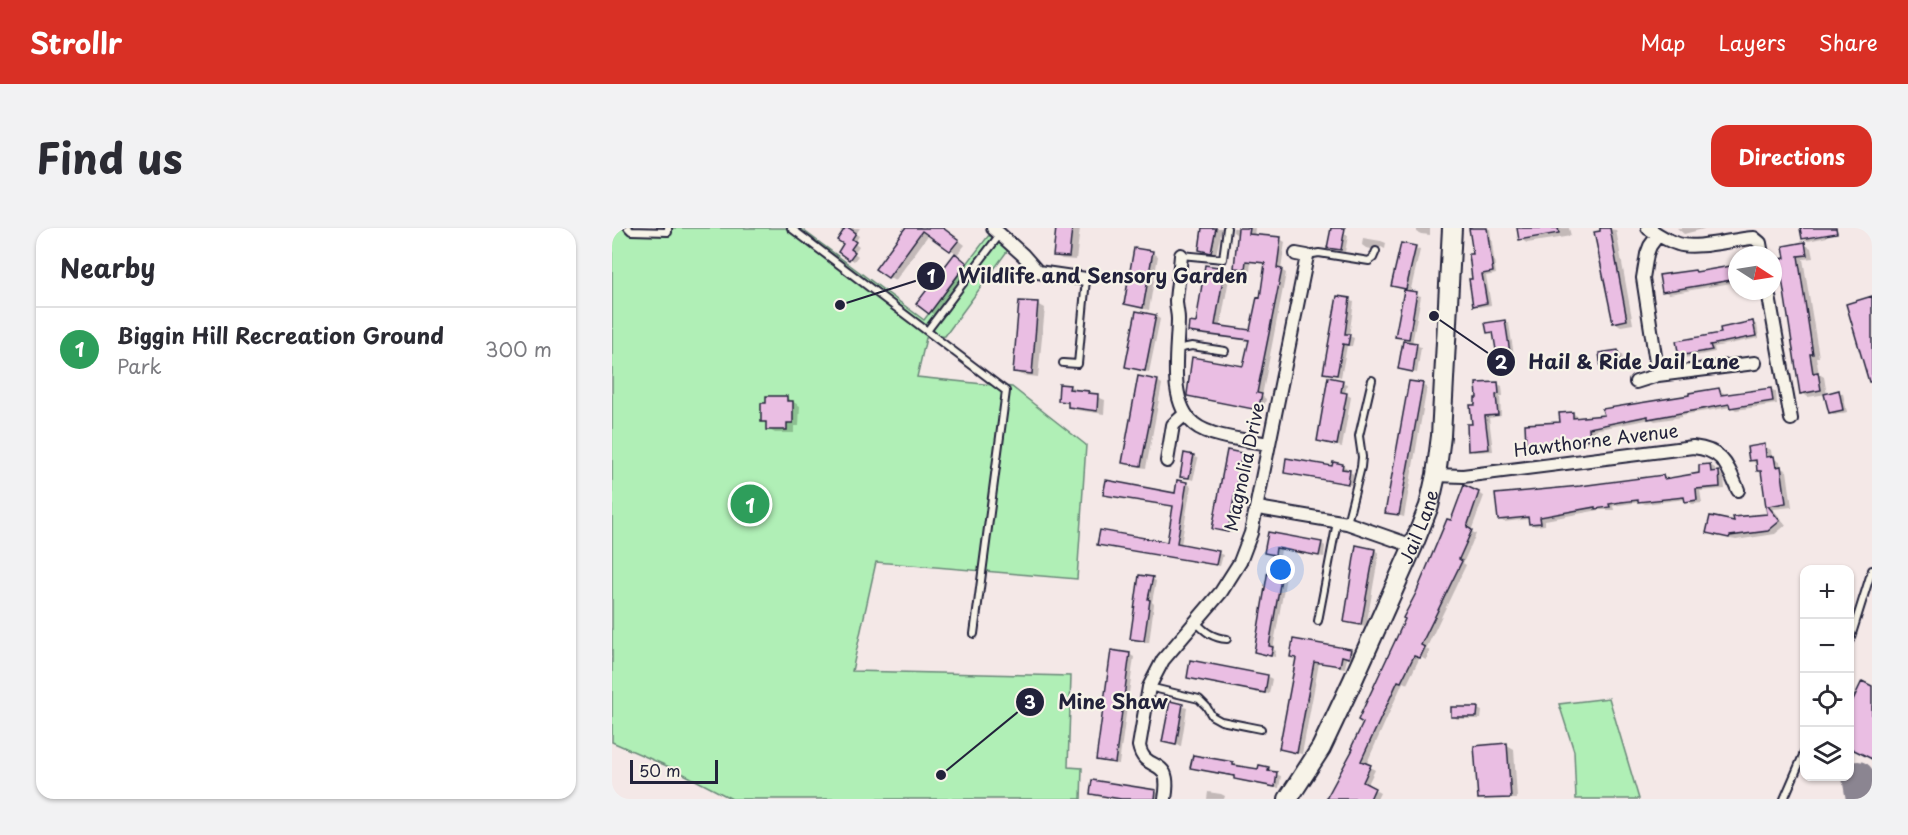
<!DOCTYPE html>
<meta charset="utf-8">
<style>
:root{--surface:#fff;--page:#f2f2f3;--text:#2b2b33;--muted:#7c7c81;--line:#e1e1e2;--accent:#d93025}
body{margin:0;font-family:"Playpen Sans",sans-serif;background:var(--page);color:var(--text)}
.controls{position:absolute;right:18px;bottom:18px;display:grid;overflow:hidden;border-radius:12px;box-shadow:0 2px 4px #0004}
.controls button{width:54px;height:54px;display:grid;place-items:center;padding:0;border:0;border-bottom:2px solid var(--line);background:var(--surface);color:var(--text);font:30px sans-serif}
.compass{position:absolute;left:1116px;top:18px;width:54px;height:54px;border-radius:50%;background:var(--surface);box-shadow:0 2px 4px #0004;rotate:102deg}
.scale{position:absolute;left:18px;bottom:15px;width:88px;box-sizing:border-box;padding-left:6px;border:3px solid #22223b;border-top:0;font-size:16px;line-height:21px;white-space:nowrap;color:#22223b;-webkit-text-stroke:4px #f7f3e8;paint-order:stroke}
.you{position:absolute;left:669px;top:342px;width:21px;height:21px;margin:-15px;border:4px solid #fff;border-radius:50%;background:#1a73e8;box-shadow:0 0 0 9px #1a73e833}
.badge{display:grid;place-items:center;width:39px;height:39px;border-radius:50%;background:var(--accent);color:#fff;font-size:20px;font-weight:700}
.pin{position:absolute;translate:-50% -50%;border:3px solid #fff;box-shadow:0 2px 6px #0006}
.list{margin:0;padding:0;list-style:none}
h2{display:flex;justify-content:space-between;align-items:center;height:78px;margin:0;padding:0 24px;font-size:26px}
h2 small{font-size:20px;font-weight:400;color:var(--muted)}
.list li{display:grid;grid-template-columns:39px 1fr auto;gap:18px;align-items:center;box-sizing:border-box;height:84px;padding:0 24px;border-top:2px solid var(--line)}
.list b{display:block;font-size:22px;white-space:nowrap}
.list p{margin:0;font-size:20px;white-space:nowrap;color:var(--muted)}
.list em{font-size:20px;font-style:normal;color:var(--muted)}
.icon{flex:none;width:33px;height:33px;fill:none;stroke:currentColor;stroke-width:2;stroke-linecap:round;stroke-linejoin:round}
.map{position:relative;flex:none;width:1260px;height:571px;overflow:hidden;border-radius:18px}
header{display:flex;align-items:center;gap:36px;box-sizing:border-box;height:84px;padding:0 30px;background:var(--accent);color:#fff}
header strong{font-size:28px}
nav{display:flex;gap:33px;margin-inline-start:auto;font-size:21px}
.intro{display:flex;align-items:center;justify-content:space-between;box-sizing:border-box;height:144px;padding:0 36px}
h1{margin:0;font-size:42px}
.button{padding:15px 27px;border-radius:18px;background:var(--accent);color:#fff;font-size:21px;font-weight:700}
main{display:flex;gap:36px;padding:0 36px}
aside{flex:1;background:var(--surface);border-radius:18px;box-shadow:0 2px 4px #0004}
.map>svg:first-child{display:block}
.green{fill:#b0efb6;stroke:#698878;stroke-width:1.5}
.shadow{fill:#0003}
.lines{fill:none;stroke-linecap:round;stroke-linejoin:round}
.taxiway{stroke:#8b8591;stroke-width:32}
.building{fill:#eabee3;stroke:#22223b;stroke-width:1.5}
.lane-casing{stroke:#22223b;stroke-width:10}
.street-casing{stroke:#22223b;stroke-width:16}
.secondary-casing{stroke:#22223b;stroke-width:22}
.lane{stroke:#f7f3e8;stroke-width:6}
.street{stroke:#f7f3e8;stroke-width:12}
.secondary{stroke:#f7f3e8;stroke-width:18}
.labels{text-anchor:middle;stroke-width:4.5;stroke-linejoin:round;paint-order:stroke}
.street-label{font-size:18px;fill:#22223b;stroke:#f7f3e8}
.leader{fill:none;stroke:#22223b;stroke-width:2}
.callout-dot{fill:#22223b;stroke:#f7f3e8;stroke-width:2}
.mark-label{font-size:18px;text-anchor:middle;font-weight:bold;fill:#fff}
.callout-label{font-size:20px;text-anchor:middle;font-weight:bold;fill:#22223b;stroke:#f7f3e8;stroke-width:4.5;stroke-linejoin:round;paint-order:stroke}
</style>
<header>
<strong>Strollr</strong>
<nav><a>Map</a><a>Layers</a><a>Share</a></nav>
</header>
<div class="intro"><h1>Find us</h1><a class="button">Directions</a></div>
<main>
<aside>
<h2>Nearby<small></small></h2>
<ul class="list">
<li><span class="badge" style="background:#2e9e5b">1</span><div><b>Biggin Hill Recreation Ground</b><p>Park</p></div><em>300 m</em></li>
</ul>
</aside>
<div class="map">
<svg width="1260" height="571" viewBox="0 0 1260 571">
<rect width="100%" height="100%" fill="#f4e8e7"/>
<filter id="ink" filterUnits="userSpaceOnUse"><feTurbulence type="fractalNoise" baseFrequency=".0167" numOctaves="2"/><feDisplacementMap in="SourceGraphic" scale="12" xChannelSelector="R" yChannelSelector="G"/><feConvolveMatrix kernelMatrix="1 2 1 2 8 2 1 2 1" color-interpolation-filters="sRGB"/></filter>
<g filter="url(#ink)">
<path class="green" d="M0,0H188L312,92L377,7L396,22L333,108L314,110L305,149L400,159L474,217L465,351L264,334L240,443L459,448L456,539L470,540L469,571H120L64,542L0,514Z
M997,470L1027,571H964L962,523L947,476Z"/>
<path class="shadow" d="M230,0H248L244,6L247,8L243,15L247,18L242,25L246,28L242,33L228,24L233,16L232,4L228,2Z
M295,0H331L353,17L344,28L361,40L325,89L306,76L344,25L317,6L283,53L276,49Z
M446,0H468L464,32L450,31L443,27Z
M590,0H616L614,6L609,5L604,26L586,21Z
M621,0H643L642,8L668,11L673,14L669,42L674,45L650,168L654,171L651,183L582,170L577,167L633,140L638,113L583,106L578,103L585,97L613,42L618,45L608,100L640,104L649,71L655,36L639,34L638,43L629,42L624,39L627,8L621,4Z
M805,0H818V7L809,6L805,4Z
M866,0L878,1L884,46L874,48L879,77L867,79L862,77V52Z
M906,0H957L959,8L915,15L908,11Z
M989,0L1004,2L1021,96L1009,98L1002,94Z
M1065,0H1095L1072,6Z
M1189,0H1213L1215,9L1196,13L1191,10Z
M732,5L736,8L733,24L717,19Z
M751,10L769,13L774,15L773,21L769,19L765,22L754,20L750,17Z
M1192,16L1199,20L1201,30L1191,31L1207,129H1204L1207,146L1212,149L1215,167L1226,164L1231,166L1235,184L1223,187L1218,184L1214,166L1196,169L1190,165L1175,31Z
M790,17L808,22L798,65L809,68L800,116L809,119L805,145L788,140L793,111L785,108L793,61L780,57Z
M541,25L546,28L537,82L520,78L514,75Z
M1125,38V54L1057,66L1051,63Z
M726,70L742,74L737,108L742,110L740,118H735L729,149L713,144Z
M426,76L433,80L426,149L409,147L402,143Z
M543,88L548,91L537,144L519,140L515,138Z
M893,94L897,96L904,140L890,141L885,139L887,129L883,107L876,104Z
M1141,95L1145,97L1147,110L1102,119L1103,124L1073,130L1069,127L1111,106Z
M1005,124L1010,126L1012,139L995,142L991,139Z
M718,151L735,156L733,166L739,169L730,219L707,213Z
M545,153L550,156L534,240L516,237L512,234Z
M799,155L815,159L792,289L775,284Z
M886,156L890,158L891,168H888L889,188L877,190L881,223L862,224L858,222L865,178Z
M457,158L493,172L492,186L464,182L457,178V176L447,172Z
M1159,161L1164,164L1165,176L1124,182L1119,179L1070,187V189L1043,193L1039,191L982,202V213L967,214L968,216L956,217L954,215L921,219L916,216L950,195L960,185L965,188V191L993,188L1107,162L1112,165L1113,168Z
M175,170L188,178L187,198H182V205H163L156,201V196L151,193Z
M1152,218L1159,222L1160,230L1168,234L1169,240L1175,243L1180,279L1161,281L1174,297L1163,306L1124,312L1102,308L1096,304L1124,295L1157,287L1151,245L1147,242L1145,236L1138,232Z
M617,224L634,229L620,305L602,300Z
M581,228L586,231L581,252L569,248Z
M730,237L735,240L734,243L742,246L740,257L678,246L674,244Z
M1098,237L1103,240V245L1112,247L1113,261L1088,263L1090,275L1080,276L1074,271L1033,276L1029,274L1014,276L1001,278L1002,282H987L933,292V297L923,298L918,295L917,291L892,294L887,291L968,260L1051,248L1057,252L1089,246Z
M574,255L579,258L569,317L606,325L611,327L608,338L491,318L487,316H556L562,279L497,269L493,266H564Z
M852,259L872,268L859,303L864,306L851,335L854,337L814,421L818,423L814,432L808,429L795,456L791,454L754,537L763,542L755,558L768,565L765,571H720L839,294Z
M657,306L709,315L713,318L712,329L669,322L668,328L658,326L654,324Z
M762,322L767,325L754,399L738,396L733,393Z
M658,344L674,349L661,421L664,423L663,429L643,424Z
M540,351L544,353L540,374L542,376L537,415L520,410Z
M738,422L743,424L742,431L735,430L733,440L707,435L690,526L668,521L685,431L680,428Z
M517,426L522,429L507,536L490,534L486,531Z
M655,448L660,451L657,466L581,452L576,450Z
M1251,455L1260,460V530L1238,519V481Z
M559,475L575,480L569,518L552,514Z
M865,481L870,483L869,491H845L841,488Z
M895,517L902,521L905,571H867Z
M621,535L647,543L656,540L660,542V545L669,548L667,560L628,553L624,549L584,542L580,540Z
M481,554L544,564L548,566V571H503L484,568L479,566Z
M596,564L609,566L613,568L612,571H595Z"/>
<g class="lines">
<path class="taxiway" d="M1246,549L1250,571"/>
</g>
<path class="building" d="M233,0H237L244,5L240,11L244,14L239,21L243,24L237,32L226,24L231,16L225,12Z
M293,0H331L347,12L338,23L310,3L276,50L263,41Z
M444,0H460L457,29L441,28Z
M590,0H604L599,25L587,22Z
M626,0H638L637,6L669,9L665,40L670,41L645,165L650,166L646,182L575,168V166L580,129L631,138L637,112L576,104L577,94L584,95L593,37L613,40L603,97L638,102L645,69L648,70L653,35L634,33L633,41L622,40Z
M719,0H733L729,22L715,20Z
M857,0H875L881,44L870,46L875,75L861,78L857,51H860L857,26H861Z
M905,0H946L947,5L907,12Z
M988,0H998L1015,92L1001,95L982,4L988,3Z
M1188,0H1224L1225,5L1190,11Z
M1193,14L1195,27L1186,28L1201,126H1198L1201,145L1206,144L1209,162L1188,166L1167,31L1173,30L1171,18Z
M789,15L804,18L794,61L779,58Z
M522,20L541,23L531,80L512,76Z
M343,25L355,35L317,86L304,76Z
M1125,37V51L1050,64L1047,47L1083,42L1084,44Z
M792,62L805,64L797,111L783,109Z
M725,68L738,70L733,106H738L736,117L731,116L725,147L711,145Z
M1260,68V154H1257L1234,76Z
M407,73L426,74L420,146L401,144Z
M524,83L544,87L533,143L513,139Z
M893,92L900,138L884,140L883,128H885L881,104L875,105L873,95Z
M1141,93L1144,108L1098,117L1100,122L1067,128L1064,113L1109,105L1108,100Z
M791,113L805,115L801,144L786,141Z
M1006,122L1008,137L989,140L987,125Z
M526,148L546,152L529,238L510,235Z
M716,149L731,152L729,164L735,165L725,217L705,213Z
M797,153L811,155L787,287L773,285Z
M886,154L887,166L884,167L886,187L873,188L877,221L856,223L855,196H860L858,177H863V170H865L864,155Z
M447,156L458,157L457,161L477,163L476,165L486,166L485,183L456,179V174L446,173Z
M1107,160L1109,167L1159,160L1161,173L1118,180L1117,176L1036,191V188L977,200L978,211L963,212V214L950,215V213L914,217L913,196L948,194L947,185L961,184V190L992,187L990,181L1077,167V165Z
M1227,162L1231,182L1217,185L1212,166Z
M154,168H175V173H181V195H175V202H154V194H149V175H154Z
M1153,216L1154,229L1162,228L1164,239L1169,238L1174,275L1156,278L1168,293L1156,303L1118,308L1117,310L1094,305L1098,288L1122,293L1121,289L1155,286L1149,243H1145L1144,232L1137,233L1135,219Z
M615,222L630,225L616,304L600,301Z
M572,225L582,227L577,250L568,249Z
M674,230L720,238L721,234L731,236L730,241L738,242L736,256L672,245Z
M1098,236L1099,244L1107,243L1108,259L1084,261L1085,272L1073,274L1072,269L1026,274V272L1009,274L997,276L998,279L983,281V279L928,289L929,295L917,296L916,289L886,292L883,266L968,258L1051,247L1052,251L1087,245V237Z
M494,252L563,265L565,252L575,254L565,315L607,323L604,337L485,317L488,302L555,314L561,278L491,267Z
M852,257L867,264L855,299L860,302L847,331L850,333L809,417L813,419L808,430L802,428L789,454L786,453L749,533L759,537L751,554L763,560L758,571H714L741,521L739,520L751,495L746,492L783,413L793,391L791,390L804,365L835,291L839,292Z
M656,304L710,314L707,328L664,320L663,327L652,325Z
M744,317L763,321L749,397L732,394Z
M656,342L670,345L657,418L661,419L659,428L642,424Z
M527,347L541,349L536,371L538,372L532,413L518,411Z
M681,411L739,421L737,430L730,428L728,438L702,434L685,525L667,521L684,430L678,429Z
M499,422L518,425L503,535L484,532Z
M578,432L656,447L653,465L575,450Z
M1250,453L1260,458V531L1238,520V478Z
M558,473L571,476L564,517L550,514Z
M839,479H866L865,489H839Z
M895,515L899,570L866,571L862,518Z
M581,527L621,534V537L646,541L647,537L657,539L656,543L665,544L663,559L622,551V548L578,540Z
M480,552L544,562L543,571H509L478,566Z"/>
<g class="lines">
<g class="lane-casing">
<path id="lane" d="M16,0L19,3L56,4V0
M179,0L394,163L362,406
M569,27L611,31L615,0
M695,27L707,25L757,33L761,30L764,23
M315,103L389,5
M564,121L580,118L613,123
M451,135L466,136L474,51
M735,295L749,239L750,229L747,208L760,152
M706,393L725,294
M584,394C593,404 601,410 615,411
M1238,412L1260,342
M537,459L587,471L594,478L600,488L609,493L649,501
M1172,571L1192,525"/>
</g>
<g class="street-casing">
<path id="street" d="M381,0L411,27L426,44L474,51
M1036,0C1045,6 1055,13 1066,16C1084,22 1121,11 1142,10L1148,15L1150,27
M1046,7L1038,18L1035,26L1031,50L1046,147
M569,27C568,42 565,58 564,73C564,79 566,85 566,91C566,123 555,172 582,196C599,210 636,212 657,216
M1156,63L1179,191
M1024,154L1046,147L1143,135
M555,233L561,197L573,186
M824,247L851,248L1081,219C1111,222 1115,237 1126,262
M646,280L735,295L801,318
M553,571C561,525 533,547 527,518L537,459L551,432L609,364L628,334L639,305L695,28L684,26"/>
</g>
<g class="secondary-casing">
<g id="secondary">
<path id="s1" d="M676,571L709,520L741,452L801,318L817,278L824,247L829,208L840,0"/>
</g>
</g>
<use href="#lane" class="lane"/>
<use href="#street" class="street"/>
<use href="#secondary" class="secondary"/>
</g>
</g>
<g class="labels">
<g class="street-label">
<text transform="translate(984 213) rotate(-7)" y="6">Hawthorne Avenue</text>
<text transform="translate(633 239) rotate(-78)" y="6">Magnolia Drive</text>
<text dy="6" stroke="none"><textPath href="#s1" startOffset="303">Jail Lane</textPath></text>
</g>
</g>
<path class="leader" d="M228 77L319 48M822 88L889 134M329 547L418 474"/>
<g class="callout-dot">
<circle cx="228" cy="77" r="6"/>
<circle cx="822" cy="88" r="6"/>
<circle cx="329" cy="547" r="6"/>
<circle cx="319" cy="48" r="15"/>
<circle cx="889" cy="134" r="15"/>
<circle cx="418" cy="474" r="15"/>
</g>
<g class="mark-label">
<text x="319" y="55">1</text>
<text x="889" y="141">2</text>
<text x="418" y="481">3</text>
</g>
<g class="callout-label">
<text x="491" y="55">Wildlife and Sensory Garden</text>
<text x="1022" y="141">Hail &amp; Ride Jail Lane</text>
<text x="501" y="481">Mine Shaw</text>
</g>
</svg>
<div class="controls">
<button>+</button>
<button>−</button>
<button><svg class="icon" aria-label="locate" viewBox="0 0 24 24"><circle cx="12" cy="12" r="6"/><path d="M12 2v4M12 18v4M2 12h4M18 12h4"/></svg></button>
<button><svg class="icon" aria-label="layers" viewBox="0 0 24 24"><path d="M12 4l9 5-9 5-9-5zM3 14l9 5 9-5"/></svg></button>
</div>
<svg class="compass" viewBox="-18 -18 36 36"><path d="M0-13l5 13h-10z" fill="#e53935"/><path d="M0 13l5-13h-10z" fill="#7c7c81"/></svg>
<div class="scale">50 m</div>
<div class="you"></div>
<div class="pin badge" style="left:138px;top:276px;background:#2e9e5b">1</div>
</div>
</main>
